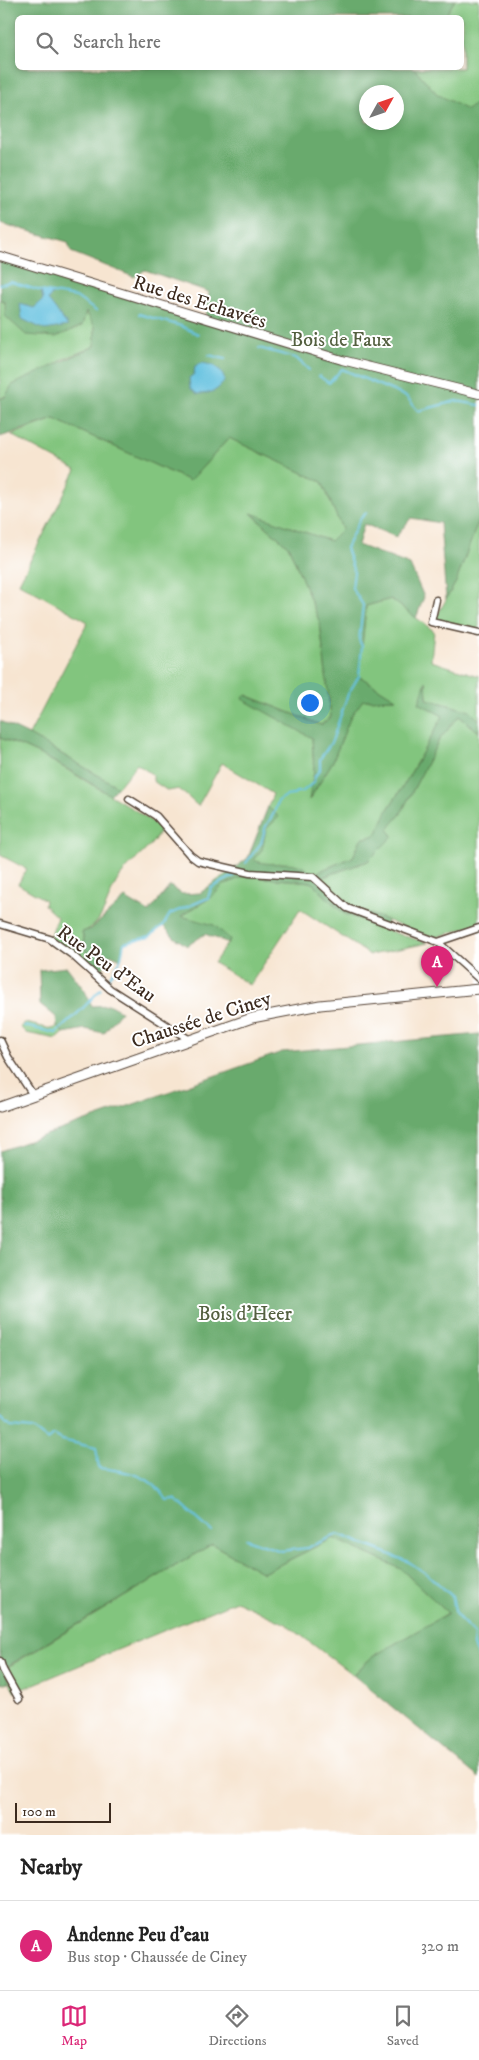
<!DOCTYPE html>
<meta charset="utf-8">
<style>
:root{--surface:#fff;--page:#f2f2f2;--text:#222;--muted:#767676;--line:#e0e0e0;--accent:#db2777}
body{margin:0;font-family:"IM FELL DW Pica",serif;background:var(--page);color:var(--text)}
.compass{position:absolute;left:359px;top:85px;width:45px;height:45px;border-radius:50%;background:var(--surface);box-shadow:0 2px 8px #0003;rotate:50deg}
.scale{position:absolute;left:15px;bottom:12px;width:96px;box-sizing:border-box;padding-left:5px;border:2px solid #3b2a1e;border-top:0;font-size:14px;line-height:18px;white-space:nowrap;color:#3b2a1e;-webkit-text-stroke:4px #fff;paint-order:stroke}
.you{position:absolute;left:309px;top:702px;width:18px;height:18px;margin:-12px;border:4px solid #fff;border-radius:50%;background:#1a73e8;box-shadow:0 0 0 8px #1a73e833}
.badge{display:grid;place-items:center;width:32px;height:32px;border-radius:50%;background:var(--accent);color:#fff;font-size:16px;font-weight:700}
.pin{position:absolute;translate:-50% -41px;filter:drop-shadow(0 1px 2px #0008)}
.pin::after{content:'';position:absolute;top:26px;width:18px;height:15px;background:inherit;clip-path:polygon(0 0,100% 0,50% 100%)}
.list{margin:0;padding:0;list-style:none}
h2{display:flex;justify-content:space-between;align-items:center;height:65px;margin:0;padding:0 20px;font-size:21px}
h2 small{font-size:16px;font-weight:400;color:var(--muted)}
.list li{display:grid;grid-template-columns:32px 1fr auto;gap:15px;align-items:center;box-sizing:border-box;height:90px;padding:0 20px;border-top:1px solid var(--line)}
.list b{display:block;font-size:19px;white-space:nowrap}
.list p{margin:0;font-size:16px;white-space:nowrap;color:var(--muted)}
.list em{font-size:16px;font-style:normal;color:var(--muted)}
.icon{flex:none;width:28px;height:28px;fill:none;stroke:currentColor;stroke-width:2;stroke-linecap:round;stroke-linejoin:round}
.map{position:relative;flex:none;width:479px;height:1835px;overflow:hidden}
.search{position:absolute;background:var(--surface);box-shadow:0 2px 8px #0003;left:15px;right:15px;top:15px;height:55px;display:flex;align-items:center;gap:12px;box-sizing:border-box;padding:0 18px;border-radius:8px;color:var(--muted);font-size:19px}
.sheet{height:155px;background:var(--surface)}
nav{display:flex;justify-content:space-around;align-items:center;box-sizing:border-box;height:70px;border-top:1px solid var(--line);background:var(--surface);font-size:14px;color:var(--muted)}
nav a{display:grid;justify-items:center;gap:2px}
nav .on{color:var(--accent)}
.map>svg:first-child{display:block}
.green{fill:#82c57e;stroke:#5e784e}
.forest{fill:#69aa6d;stroke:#526a46;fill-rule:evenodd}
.water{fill:#61c0df;stroke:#4e757e}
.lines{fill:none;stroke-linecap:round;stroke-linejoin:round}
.stream{stroke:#61c0df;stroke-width:2}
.minor-casing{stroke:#574639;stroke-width:9}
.tertiary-casing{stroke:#574639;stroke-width:10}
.secondary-casing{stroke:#574639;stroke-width:11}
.minor{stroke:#fff;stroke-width:6}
.tertiary{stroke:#fff;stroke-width:8}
.secondary{stroke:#fff;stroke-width:9}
.labels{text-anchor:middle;stroke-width:4;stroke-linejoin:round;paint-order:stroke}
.street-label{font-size:20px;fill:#3b2a1e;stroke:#fff}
.park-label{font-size:20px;fill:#546040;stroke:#fff}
</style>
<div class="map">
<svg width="479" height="1835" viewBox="0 0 479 1835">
<rect width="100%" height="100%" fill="#fff"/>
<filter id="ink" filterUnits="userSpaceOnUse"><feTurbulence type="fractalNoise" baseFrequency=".02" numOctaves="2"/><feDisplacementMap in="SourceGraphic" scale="10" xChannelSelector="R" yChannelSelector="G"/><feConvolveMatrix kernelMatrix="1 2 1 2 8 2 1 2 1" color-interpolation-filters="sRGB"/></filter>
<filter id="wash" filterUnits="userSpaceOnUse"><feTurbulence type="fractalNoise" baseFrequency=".0096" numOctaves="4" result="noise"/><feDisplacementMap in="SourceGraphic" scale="20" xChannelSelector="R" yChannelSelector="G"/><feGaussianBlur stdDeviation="1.12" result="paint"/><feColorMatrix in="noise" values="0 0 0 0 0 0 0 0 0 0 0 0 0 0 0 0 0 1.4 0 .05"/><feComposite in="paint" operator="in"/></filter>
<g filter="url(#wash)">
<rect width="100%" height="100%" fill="#f7e5d1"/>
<path class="green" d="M455,0H479V101L467,111L437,94L414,68H462V18L444,17Z
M0,299L5,302L86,312L95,326V346L64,359L0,399Z
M54,419L190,481L229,438L322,482L342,529L330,541L252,514L289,547L320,623L331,717L321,725L246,695L312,738L314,771L310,799L333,761L351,715L363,700L395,699L359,676L366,606L391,599L434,631L431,661L479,676V720L470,711L427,699L426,683L420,703L443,716L404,785L388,809L376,835L361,839L353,857L313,874L283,863L265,865L248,858L273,794L222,763L198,806L179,789L168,791L153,781V775L137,764L118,787L29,735L88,622L19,583L76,470L11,435Z
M479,519V630L434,621L456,582Z
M459,716L479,732V924L437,937L428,936L348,906L320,878L368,861L393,835L387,829L400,815L439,740Z
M0,738C33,749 60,765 89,783C114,797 138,811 161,828C154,848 131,860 119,878C106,897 106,924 82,932L89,964L50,939L57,917L44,905L45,900L18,884L27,869L0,855Z
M243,876L311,882L343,913L398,934L428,943L370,955L300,909L250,985L214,963L230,939L181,916L213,896L222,886Z
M25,1023L52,1029L57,1027L64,1033L57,1039L26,1033L20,1027Z
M333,1538L401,1569L448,1613L372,1657L353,1675L286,1624L236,1601L15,1692L3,1670L212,1544L263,1573Z"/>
<path class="forest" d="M0,0H455L444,18H18V68H414L437,94L467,110L479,101V519L456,582L446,599L440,523L411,518L396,537L364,524L358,545L410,565L424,597L416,618L391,599L366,606L359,676L396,699L363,700L351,716L333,761L309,800L314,771L312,738L242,699L245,695L321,725L331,717L320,623L289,547L251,513L330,541L342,529L322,482L229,438L190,481L54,419L0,437V399L5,397L12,385L95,346V327L86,312L82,326L56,337L26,335L5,316V302L0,299V256L205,319L209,292L145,270L134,277L71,252L68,242L0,223ZM366,92H396V122H366Z
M426,681L427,699L470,711L479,720V732L459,716L439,740L400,815L388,829L393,836L368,861L320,878L348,906L387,920L386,929L343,913L311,882L244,876L222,886L213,896L181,916L214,925L230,939L228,943L205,934L187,946L174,937L163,926L150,936L124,943L121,959L110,954L101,973L89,964L82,932L91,929L125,898L149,912L170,886L182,894L200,893L248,858L268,807L279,817L266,829L262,850L253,860C278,870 290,854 313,874L353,857L361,839L376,835L388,809L404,785L443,716L419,703Z
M0,721L29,735L118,787L110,795C74,773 40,751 0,738Z
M67,967L85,991L92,1006L110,1005L121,1011L104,1033L85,1029L64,1033L57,1027L56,1017L40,1004L39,970Z
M479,1034V1778L353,1675L372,1657L448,1613L401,1569L333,1538L263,1573L212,1544L3,1669L9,1682L0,1684V1151L282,1052Z"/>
<path class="water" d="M41,291L53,293L48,300L68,326L45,330L22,319L20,304L34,308L43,300Z
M202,363C215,365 220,368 225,380C218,391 211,394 197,394L190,388L189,378L194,374L195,366Z"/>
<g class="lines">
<path class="stream" d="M0,284L11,282L41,291L76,297L96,311
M139,314L181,326L198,334
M259,348L296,358L309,370
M209,355L225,359
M319,376L329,383L342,369L407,397L418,411L456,401L479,405
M246,863L261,843L266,826L274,813L278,801L286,796L293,795L296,792H302L314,782L315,776L320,770V759L332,741L348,694L359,676L362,646L359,640L363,605L352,588L354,572L346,548L360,519L366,513
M107,982L121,959L124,943L150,936L163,926L170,914L208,898L211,888L234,876
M24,1026L56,1033L81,1010L101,989
M0,1418L10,1427L33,1429L48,1440L54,1435L62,1440L96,1448L99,1468C127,1471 151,1474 167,1500L175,1499L211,1531
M246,1539L281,1551L307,1548L338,1534L409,1562L427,1574L452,1596L456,1615L474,1633L473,1646L479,1658"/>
</g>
</g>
<g filter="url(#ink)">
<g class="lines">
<g class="minor-casing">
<path id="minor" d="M436,600L431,622L479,633
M129,799L156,816L190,855L198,861L250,873L313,877L347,908L438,942L479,979
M0,924L50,939L71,954L110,989L190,1040
M438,942L479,928
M0,1040L8,1057L33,1095
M0,1661L3,1670L19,1699"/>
</g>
<g class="tertiary-casing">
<path id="tertiary" d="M0,256L342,360L479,394"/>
</g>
<g class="secondary-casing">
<path id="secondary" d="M0,1107L252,1018L320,1005L479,989"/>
</g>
<use href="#minor" class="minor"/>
<use href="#tertiary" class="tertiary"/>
<use href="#secondary" class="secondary"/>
</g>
</g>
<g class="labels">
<g class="street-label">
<text transform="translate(200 301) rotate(17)" y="7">Rue des Echavées</text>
<text transform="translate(107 963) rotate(36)" y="7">Rue Peu d'Eau</text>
<text transform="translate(201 1019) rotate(-18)" y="7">Chaussée de Ciney</text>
</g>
<g class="park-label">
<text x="341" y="346">Bois de Faux</text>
<text x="245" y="1320">Bois d'Heer</text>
</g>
</g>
</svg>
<svg class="compass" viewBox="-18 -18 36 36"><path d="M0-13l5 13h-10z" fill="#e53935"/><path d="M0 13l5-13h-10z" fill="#767676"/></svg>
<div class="scale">100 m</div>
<div class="you"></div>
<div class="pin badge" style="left:437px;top:987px">A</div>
<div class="search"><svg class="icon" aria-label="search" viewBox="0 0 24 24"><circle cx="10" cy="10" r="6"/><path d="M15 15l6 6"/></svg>Search here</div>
</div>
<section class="sheet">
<h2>Nearby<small></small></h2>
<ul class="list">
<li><span class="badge">A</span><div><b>Andenne Peu d'eau</b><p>Bus stop · Chaussée de Ciney</p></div><em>320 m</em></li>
</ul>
</section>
<nav>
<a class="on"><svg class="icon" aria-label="map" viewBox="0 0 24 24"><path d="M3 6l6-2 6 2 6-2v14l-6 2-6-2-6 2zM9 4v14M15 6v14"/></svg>Map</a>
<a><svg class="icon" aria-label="directions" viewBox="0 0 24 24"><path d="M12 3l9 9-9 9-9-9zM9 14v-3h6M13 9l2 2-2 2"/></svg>Directions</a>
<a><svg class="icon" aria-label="saved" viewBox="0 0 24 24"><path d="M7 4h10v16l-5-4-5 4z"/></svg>Saved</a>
</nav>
